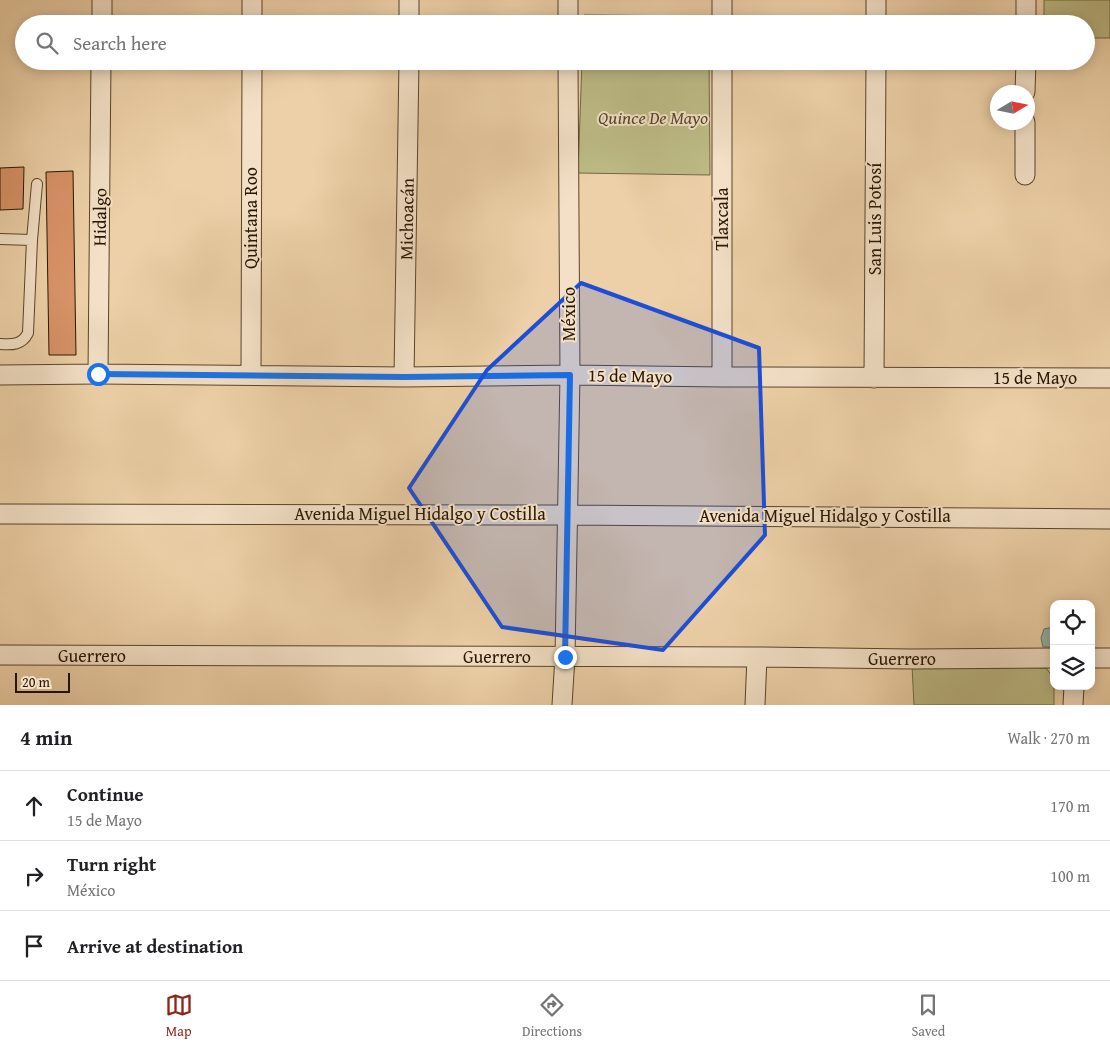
<!DOCTYPE html>
<meta charset="utf-8">
<style>
:root{--surface:#fff;--page:#f2f2f2;--text:#202124;--muted:#757577;--line:#e0e0e0;--accent:#8f2418}
body{margin:0;font-family:"Gentium Book Plus",serif;background:var(--page);color:var(--text)}
.controls{position:absolute;right:15px;bottom:15px;display:grid;overflow:hidden;border-radius:10px;box-shadow:0 2px 12px #0003}
.controls button{width:45px;height:45px;display:grid;place-items:center;padding:0;border:0;border-bottom:1px solid var(--line);background:var(--surface);color:var(--text);font:25px sans-serif}
.compass{position:absolute;left:990px;top:85px;width:45px;height:45px;border-radius:50%;background:var(--surface);box-shadow:0 2px 12px #0003;rotate:80deg}
.scale{position:absolute;left:15px;bottom:12px;width:55px;box-sizing:border-box;padding-left:5px;border:2px solid #281603;border-top:0;font-size:14px;line-height:18px;white-space:nowrap;color:#281603;-webkit-text-stroke:4px #f3e0c6;paint-order:stroke}
.stop{position:absolute;width:15px;height:15px;margin:-11px;border:4px solid #1a73e8;border-radius:50%;background:#fff}
.stop.end{background:#1a73e8;border-color:#fff;box-shadow:0 1px 5px #0008}
.list{margin:0;padding:0;list-style:none}
h2{display:flex;justify-content:space-between;align-items:center;height:65px;margin:0;padding:0 20px;font-size:21px}
h2 small{font-size:16px;font-weight:400;color:var(--muted)}
.list li{display:grid;grid-template-columns:32px 1fr auto;gap:15px;align-items:center;box-sizing:border-box;height:70px;padding:0 20px;border-top:1px solid var(--line)}
.list b{display:block;font-size:19px;white-space:nowrap}
.list p{margin:0;font-size:16px;white-space:nowrap;color:var(--muted)}
.list em{font-size:16px;font-style:normal;color:var(--muted)}
.icon{flex:none;width:28px;height:28px;fill:none;stroke:currentColor;stroke-width:2;stroke-linecap:round;stroke-linejoin:round}
.map{position:relative;flex:none;width:1110px;height:705px;overflow:hidden}
.search{position:absolute;background:var(--surface);box-shadow:0 2px 12px #0003;left:15px;right:15px;top:15px;height:55px;display:flex;align-items:center;gap:12px;box-sizing:border-box;padding:0 18px;border-radius:28px;color:var(--muted);font-size:19px}
.sheet{height:275px;background:var(--surface)}
nav{display:flex;justify-content:space-around;align-items:center;box-sizing:border-box;height:70px;border-top:1px solid var(--line);background:var(--surface);font-size:14px;color:var(--muted)}
nav a{display:grid;justify-items:center;gap:2px}
nav .on{color:var(--accent)}
.map>svg:first-child{display:block}
.green{fill:#bcba85;stroke:#726844}
.water{fill:#99b6aa;stroke:#6c7667}
.building{fill:#d89367;stroke:#281603}
.lines{fill:none;stroke-linecap:round;stroke-linejoin:round}
.lane-casing{stroke:#59442c;stroke-width:12}
.street-casing{stroke:#59442c;stroke-width:21}
.lane{stroke:#f3e0c6;stroke-width:10}
.street{stroke:#f3e0c6;stroke-width:19}
.route{stroke:#1a73e8;stroke-width:6}
.marked{fill:#1d4ed8;fill-opacity:0.2;stroke:#1d4ed8;stroke-width:4;stroke-linejoin:round}
.labels{text-anchor:middle;stroke-width:4;stroke-linejoin:round;paint-order:stroke}
.park-label{font-size:18px;font-style:italic;fill:#54472a;stroke:#f3e0c6}
.street-label{font-size:18px;fill:#281603;stroke:#f3e0c6}
</style>
<div class="map">
<svg width="1110" height="705" viewBox="0 0 1110 705">
<rect width="100%" height="100%" fill="#edd0a7"/>
<filter id="stains"><feTurbulence type="fractalNoise" baseFrequency=".004" numOctaves="4"/><feColorMatrix values="0 0 0 0 .2 0 0 0 0 .09 0 0 0 0 .02 0 0 0 .5 -.17"/></filter>
<radialGradient id="worn" r=".72"><stop offset=".6" stop-color="#630" stop-opacity="0"/><stop offset="1" stop-color="#630" stop-opacity=".3"/></radialGradient>
<path class="green" d="M1044,0H1110V38H1086V24H1044Z
M584,15L709,16V24H584Z
M582,61H709L710,175L578,173Z
M912,665L1046,668L1054,678V705H914Z"/>
<path class="water" d="M1054,627V647H1043L1041,638L1044,629Z"/>
<path class="building" d="M24,167L23,209L0,210V168Z
M73,171L76,355H49L46,172Z"/>
<g class="lines">
<g class="lane-casing">
<path id="lane" d="M0,239L32,240
M0,344C12,345 22,345 28,333L32,240L37,184"/>
</g>
<g class="street-casing">
<path id="street" d="M568,0V24
M102,24V0
M252,24V0
M409,24V0
M722,24V0
M876,24V0
M1026,24V0
M1025,92L1026,61
M1025,175V122
M98,374L101,61
M0,375L98,374L404,377L570,375L722,377L1110,378
M251,375L252,61
M404,377L409,61
M722,377V61
M874,378L876,61
M0,514L567,515L1110,519
M0,655L757,657L912,659L1054,658
M1091,658H1110
M562,705L565,657L570,375L568,61
M755,705L757,657
M1073,705L1074,686"/>
</g>
<use href="#lane" class="lane"/>
<use href="#street" class="street"/>
</g>
<g class="lines">
<path class="route" d="M98,374L404,377L570,375L565,657"/>
</g>
<path class="marked" d="M581,283L759,348L765,535L663,650L502,627L409,488L487,370Z"/>
<g class="labels">
<g class="park-label">
<text x="653" y="124">Quince De Mayo</text>
</g>
<g class="street-label">
<text transform="translate(100 217) rotate(-89)" y="6">Hidalgo</text>
<text transform="translate(251 218) rotate(-90)" y="6">Quintana Roo</text>
<text transform="translate(407 219) rotate(-89)" y="6">Michoacán</text>
<text transform="translate(722 219) rotate(-90)" y="6">Tlaxcala</text>
<text transform="translate(875 219) rotate(-90)" y="6">San Luis Potosí</text>
<text transform="translate(569 314) rotate(-90)" y="6">México</text>
<text transform="translate(630 376) rotate(1)" y="6">15 de Mayo</text>
<text x="1035" y="384">15 de Mayo</text>
<text x="420" y="520">Avenida Miguel Hidalgo y Costilla</text>
<text x="825" y="522">Avenida Miguel Hidalgo y Costilla</text>
<text x="92" y="662">Guerrero</text>
<text x="497" y="663">Guerrero</text>
<text x="902" y="665">Guerrero</text>
</g>
</g>
<rect width="100%" height="100%" filter="url(#stains)"/>
<rect width="100%" height="100%" fill="url(#worn)"/>
</svg>
<div class="controls">
<button><svg class="icon" aria-label="locate" viewBox="0 0 24 24"><circle cx="12" cy="12" r="6"/><path d="M12 2v4M12 18v4M2 12h4M18 12h4"/></svg></button>
<button><svg class="icon" aria-label="layers" viewBox="0 0 24 24"><path d="M12 4l9 5-9 5-9-5zM3 14l9 5 9-5"/></svg></button>
</div>
<svg class="compass" viewBox="-18 -18 36 36"><path d="M0-13l5 13h-10z" fill="#e53935"/><path d="M0 13l5-13h-10z" fill="#757577"/></svg>
<div class="scale">20 m</div>
<div class="stop" style="left:98px;top:374px"></div>
<div class="stop end" style="left:565px;top:657px"></div>
<div class="search"><svg class="icon" aria-label="search" viewBox="0 0 24 24"><circle cx="10" cy="10" r="6"/><path d="M15 15l6 6"/></svg>Search here</div>
</div>
<section class="sheet">
<h2>4 min<small>Walk · 270 m</small></h2>
<ul class="list">
<li><svg class="icon" aria-label="ahead" viewBox="0 0 24 24"><path d="M12 20V5M6 11l6-6 6 6"/></svg><div><b>Continue</b><p>15 de Mayo</p></div><em>170 m</em></li>
<li><svg class="icon" aria-label="right" viewBox="0 0 24 24"><path d="M7 20v-9h11M14 6l5 5-5 5"/></svg><div><b>Turn right</b><p>México</p></div><em>100 m</em></li>
<li><svg class="icon" aria-label="arrive" viewBox="0 0 24 24"><path d="M6 21V4h12l-3 4 3 4H6"/></svg><div><b>Arrive at destination</b></div></li>
</ul>
</section>
<nav>
<a class="on"><svg class="icon" aria-label="map" viewBox="0 0 24 24"><path d="M3 6l6-2 6 2 6-2v14l-6 2-6-2-6 2zM9 4v14M15 6v14"/></svg>Map</a>
<a><svg class="icon" aria-label="directions" viewBox="0 0 24 24"><path d="M12 3l9 9-9 9-9-9zM9 14v-3h6M13 9l2 2-2 2"/></svg>Directions</a>
<a><svg class="icon" aria-label="saved" viewBox="0 0 24 24"><path d="M7 4h10v16l-5-4-5 4z"/></svg>Saved</a>
</nav>
